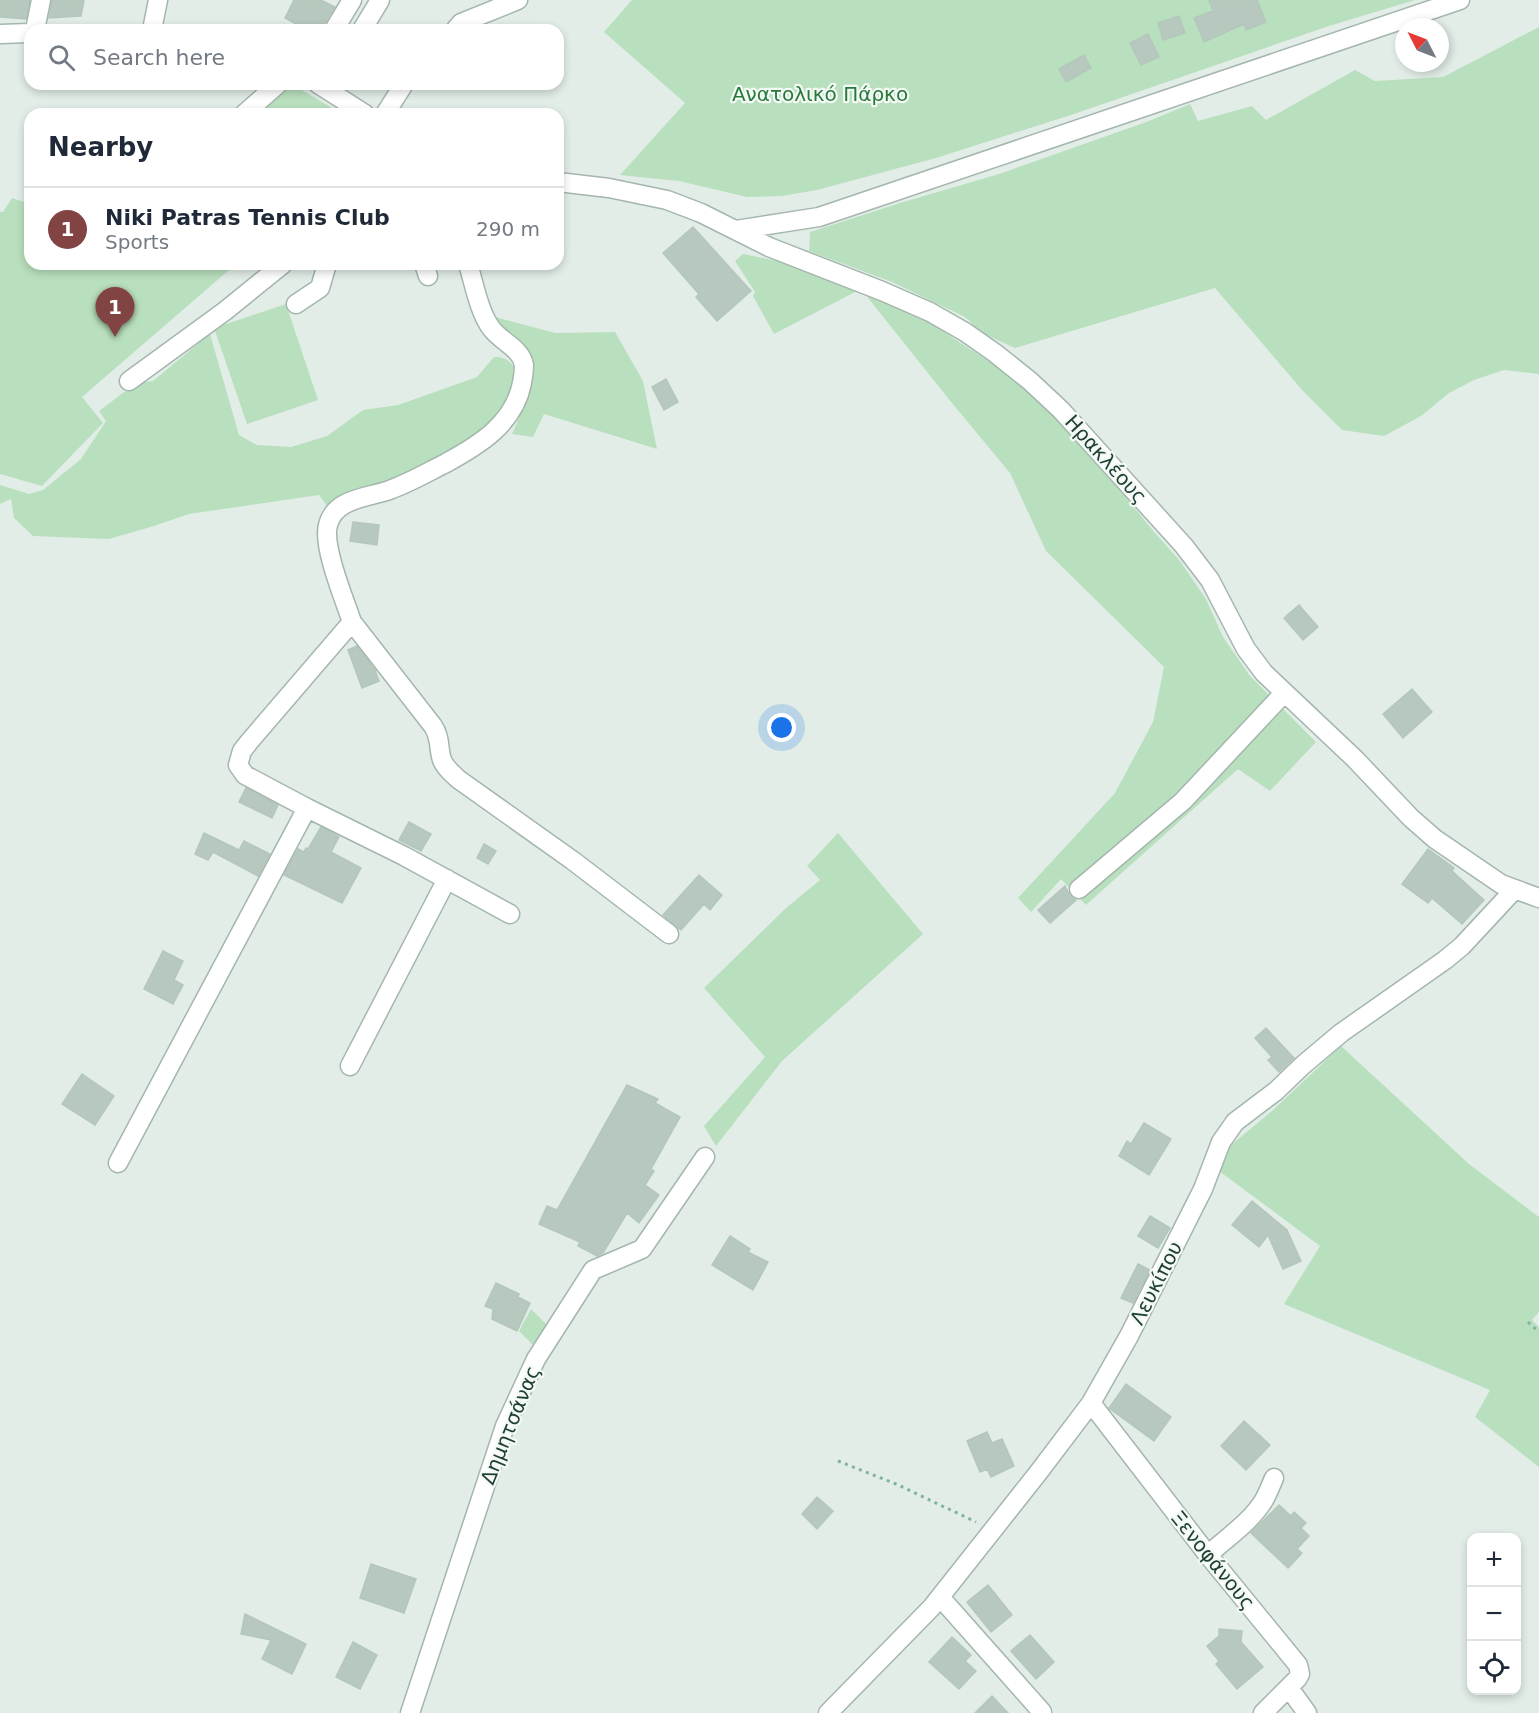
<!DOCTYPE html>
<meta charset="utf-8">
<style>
:root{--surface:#fff;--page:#f2f2f3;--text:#1f2937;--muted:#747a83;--line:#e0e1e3;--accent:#824343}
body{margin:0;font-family:"DejaVu Sans",sans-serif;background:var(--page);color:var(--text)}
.controls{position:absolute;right:18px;bottom:18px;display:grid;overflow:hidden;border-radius:12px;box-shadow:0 3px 9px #0003}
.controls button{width:54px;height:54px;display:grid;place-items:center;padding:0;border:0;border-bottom:2px solid var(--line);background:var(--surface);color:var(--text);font:30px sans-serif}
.compass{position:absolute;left:1395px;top:18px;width:54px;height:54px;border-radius:50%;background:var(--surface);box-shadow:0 3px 9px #0003;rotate:312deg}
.you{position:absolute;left:782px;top:728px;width:21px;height:21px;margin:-15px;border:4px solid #fff;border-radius:50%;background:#1a73e8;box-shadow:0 0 0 9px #1a73e833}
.badge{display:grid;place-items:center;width:39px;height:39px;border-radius:50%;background:var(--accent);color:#fff;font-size:20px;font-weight:700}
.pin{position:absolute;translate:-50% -50px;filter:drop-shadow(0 2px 3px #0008)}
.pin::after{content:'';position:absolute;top:32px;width:21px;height:18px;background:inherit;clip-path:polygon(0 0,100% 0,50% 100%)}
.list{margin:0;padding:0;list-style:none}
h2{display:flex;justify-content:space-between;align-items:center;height:78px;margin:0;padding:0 24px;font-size:26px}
h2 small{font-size:20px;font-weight:400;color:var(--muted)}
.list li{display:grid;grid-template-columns:39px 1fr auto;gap:18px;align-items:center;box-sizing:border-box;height:84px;padding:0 24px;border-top:2px solid var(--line)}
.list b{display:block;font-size:22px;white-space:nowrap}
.list p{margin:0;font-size:20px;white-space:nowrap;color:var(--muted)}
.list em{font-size:20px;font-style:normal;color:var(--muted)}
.icon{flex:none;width:33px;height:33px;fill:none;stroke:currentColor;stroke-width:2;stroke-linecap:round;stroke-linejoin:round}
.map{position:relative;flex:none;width:1539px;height:1713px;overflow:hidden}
.search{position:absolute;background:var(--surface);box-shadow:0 3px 9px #0003;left:24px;top:24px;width:540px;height:66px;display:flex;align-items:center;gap:15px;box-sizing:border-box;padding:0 21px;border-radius:18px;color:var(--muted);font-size:22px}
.panel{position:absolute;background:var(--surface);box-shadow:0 3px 9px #0003;left:24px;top:108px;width:540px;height:162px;border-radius:18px}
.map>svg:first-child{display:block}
.green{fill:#b9e0be}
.building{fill:#b7c8bf;stroke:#b4c7bc;stroke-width:1.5}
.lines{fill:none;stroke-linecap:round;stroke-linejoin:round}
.minor-casing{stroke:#a4b6ad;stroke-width:21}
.path{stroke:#80b39c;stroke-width:3;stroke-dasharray:3 4.5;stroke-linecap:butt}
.minor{stroke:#fff;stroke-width:18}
.labels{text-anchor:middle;stroke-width:4.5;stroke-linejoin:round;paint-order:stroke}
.park-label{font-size:20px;fill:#287a3b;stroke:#f3f9f5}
.street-label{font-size:20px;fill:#204033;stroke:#f3f9f5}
</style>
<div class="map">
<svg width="1539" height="1713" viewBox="0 0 1539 1713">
<rect width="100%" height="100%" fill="#e2ede7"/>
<path class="green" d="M632,0H1415L1329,26L1074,114L936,158L817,190L782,196L747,197L679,181L620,175L685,103L604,32Z
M1539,27V374L1504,370L1474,380L1449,393L1421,416L1384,436L1342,430L1303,391L1215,288L1015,348L982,333L965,317L892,282L809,251L810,232L900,203L999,174L1149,121L1190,104L1198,121L1252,106L1266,120L1355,70L1375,81L1443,77Z
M292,84L342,114H257Z
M12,198L30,204V264H236L82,397L103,423L42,486L0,474V212H3Z
M743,254L798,265L861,289L918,315L1011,376L1043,402L1096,461L1155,533L1180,561L1206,599L1223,637L1250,676L1316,742L1270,791L1238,769L1086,905L1061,879L1031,912L1018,898L1115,793L1153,722L1164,667L1046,551L1010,473L947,397L861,289L774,334L753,296L755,292L735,261Z
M286,304L318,400L247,424L214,328Z
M495,317L555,333L615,332L643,381L657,449L544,414L533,437L512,434L529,396V366L506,335Z
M210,334L239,435L257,445L291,447L327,436L363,410L398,405L477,377L494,357C506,357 511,361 516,371L507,413L455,454L328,507L319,495L189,514L154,526L109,539L33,536L14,518L11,499L0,504V485L29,494L43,490L81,459L106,421L99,411L136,383L153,381Z
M838,833L923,934L782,1061L716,1146L704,1126L765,1057L704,988L786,908L820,880L807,866Z
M1341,1046L1469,1164L1539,1217V1312L1532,1320L1539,1327V1467L1475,1417L1490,1390L1284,1304L1320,1246L1219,1171L1225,1154L1231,1145L1272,1111Z
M531,1309L547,1325L533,1345L519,1331Z"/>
<path class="building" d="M0,0H30L26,19L0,17Z
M52,0H84L81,16L49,18Z
M294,0H321L335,7L324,24L323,30H307L285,18Z
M1209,0H1257L1266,22L1246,30L1244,24L1204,42L1194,18L1213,11Z
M1179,16L1185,33L1163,40L1158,23Z
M1148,34L1159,57L1141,65L1130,43Z
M1084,55L1091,68L1066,82L1059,69Z
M693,227L751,291L717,321L696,297L699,294L663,253Z
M666,379L678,402L664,410L652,387Z
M353,522L379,525L377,545L350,541Z
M1299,605L1318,627L1303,640L1284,618Z
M357,646L375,670L379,681L362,688L348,650Z
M1412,689L1432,712L1403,738L1383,714Z
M246,788L278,805L272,818L239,802Z
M409,822L431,834L421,851L399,840Z
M321,827L339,837L331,852L361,868L342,903L284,875L298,849L304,852L306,848L308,849Z
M204,833L239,850L244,841L270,854L258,876L213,852L208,860L195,854Z
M484,844L496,851L488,864L477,858Z
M1428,849L1454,868L1452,871L1484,900L1462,924L1432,898L1428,903L1402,884Z
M699,875L722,895L710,910L704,904L681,930L663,915Z
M1065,886L1070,896L1076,900L1050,923L1038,910Z
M163,951L183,961L174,980L183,985L173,1004L144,989Z
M1266,1028L1294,1058L1279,1072L1268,1060L1272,1057L1255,1038Z
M82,1074L114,1096L95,1125L62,1104Z
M627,1085L658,1099L655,1103L680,1117L651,1169L654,1171L645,1185L659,1195L639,1223L627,1213L603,1253L597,1256L578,1246L580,1242L539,1224L547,1206L557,1210Z
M1144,1123L1171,1139L1149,1175L1119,1156L1127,1141L1131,1144Z
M1252,1201L1287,1230L1301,1261L1283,1269L1268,1235L1259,1247L1232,1225Z
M1150,1216L1170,1228L1158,1248L1138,1236Z
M730,1236L750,1249L748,1252L768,1262L753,1290L712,1265Z
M1138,1264L1150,1270L1133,1303L1121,1298Z
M496,1283L519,1294L518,1297L530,1303L517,1331L492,1319L493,1309L485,1306Z
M1126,1384L1171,1417L1154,1441L1109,1408Z
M1244,1421L1270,1445L1246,1470L1221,1446Z
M987,1432L992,1443L1002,1439L1014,1466L991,1477L987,1469L980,1472L967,1441Z
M817,1497L833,1511L817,1529L802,1514Z
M1279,1505L1291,1516L1294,1512L1306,1523L1301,1528L1309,1536L1297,1549L1302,1553L1288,1568L1251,1533Z
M371,1564L416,1579L404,1613L360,1598Z
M988,1585L1012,1615L991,1632L967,1602Z
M245,1614L306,1644L292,1674L262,1659L271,1640L241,1634Z
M1219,1629L1242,1631L1241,1642L1263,1667L1237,1689L1216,1664L1219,1661L1207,1646L1219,1636Z
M1030,1635L1054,1662L1036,1679L1011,1651Z
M952,1637L971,1655L965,1661L976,1671L959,1689L929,1662Z
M353,1642L377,1655L360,1689L336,1677Z
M992,1696L1008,1713H975Z"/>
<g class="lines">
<g class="minor-casing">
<path id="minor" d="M35,30L41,0
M152,30L158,0
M334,30L352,0
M362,30L380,0
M455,30L461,23L518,0
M0,34L30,33
M318,84L365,114
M244,114L278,84
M385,114L404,84
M558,182L609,188L667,200L701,213L769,247L882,291L930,312L965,332L995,353L1030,381L1061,410L1184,546L1210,580L1246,649L1264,673L1355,759L1411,818L1435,839L1501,884L1539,898
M736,230L819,217L1460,0
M424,264L428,276
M296,304L320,288L327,264
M129,381L225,311L283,264
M352,622L433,726C441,738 438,748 442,760C445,768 452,773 458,779L572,860L669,934
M307,808L404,856L510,914
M1079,889L1183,801L1284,693
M350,1066L447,879
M118,1163L307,808L245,775L238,765L242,751L249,742L352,622C345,601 322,546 328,525C335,497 370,498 392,489C411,482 428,472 446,463C479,445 514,424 522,383C523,378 524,371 524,365C521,348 500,341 491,328C479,312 474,283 468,264
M1091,1403L1208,1555L1298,1665L1300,1674L1297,1679L1263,1713
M1208,1555C1226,1538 1251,1522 1264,1500C1268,1493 1271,1485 1274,1478
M940,1597L1042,1712
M1289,1688L1307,1713
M410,1713L505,1426L536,1359L593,1270L642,1249L705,1157
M828,1713L932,1607L1038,1473L1091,1403L1129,1336L1203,1189L1221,1142L1235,1122L1276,1091L1303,1065L1341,1033L1445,960L1462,946L1514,890"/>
</g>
<path class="path" d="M1528,1322L1539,1332
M838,1461L896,1484L976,1522"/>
<use href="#minor" class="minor"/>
</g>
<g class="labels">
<g class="park-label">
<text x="820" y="101">Ανατολικό Πάρκο</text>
</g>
<g class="street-label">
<text transform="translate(1106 459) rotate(48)" y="7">Ηρακλέους</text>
<text transform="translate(1156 1283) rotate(-63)" y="7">Λευκίπου</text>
<text transform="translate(510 1425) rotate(-68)" y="7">Δημητσάνας</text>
<text transform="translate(1213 1560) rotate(51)" y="7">Ξενοφάνους</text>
</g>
</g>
</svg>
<div class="controls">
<button>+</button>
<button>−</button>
<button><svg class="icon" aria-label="locate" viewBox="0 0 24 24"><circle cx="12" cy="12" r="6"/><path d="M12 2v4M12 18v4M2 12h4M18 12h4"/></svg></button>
</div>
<svg class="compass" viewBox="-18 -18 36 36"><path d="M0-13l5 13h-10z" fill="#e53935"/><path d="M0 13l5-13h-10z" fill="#747a83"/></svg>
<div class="you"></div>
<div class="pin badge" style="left:115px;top:337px">1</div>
<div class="search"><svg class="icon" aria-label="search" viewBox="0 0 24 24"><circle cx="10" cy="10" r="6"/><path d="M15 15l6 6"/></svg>Search here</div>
<section class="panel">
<h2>Nearby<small></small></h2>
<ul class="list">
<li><span class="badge">1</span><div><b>Niki Patras Tennis Club</b><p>Sports</p></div><em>290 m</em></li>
</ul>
</section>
</div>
